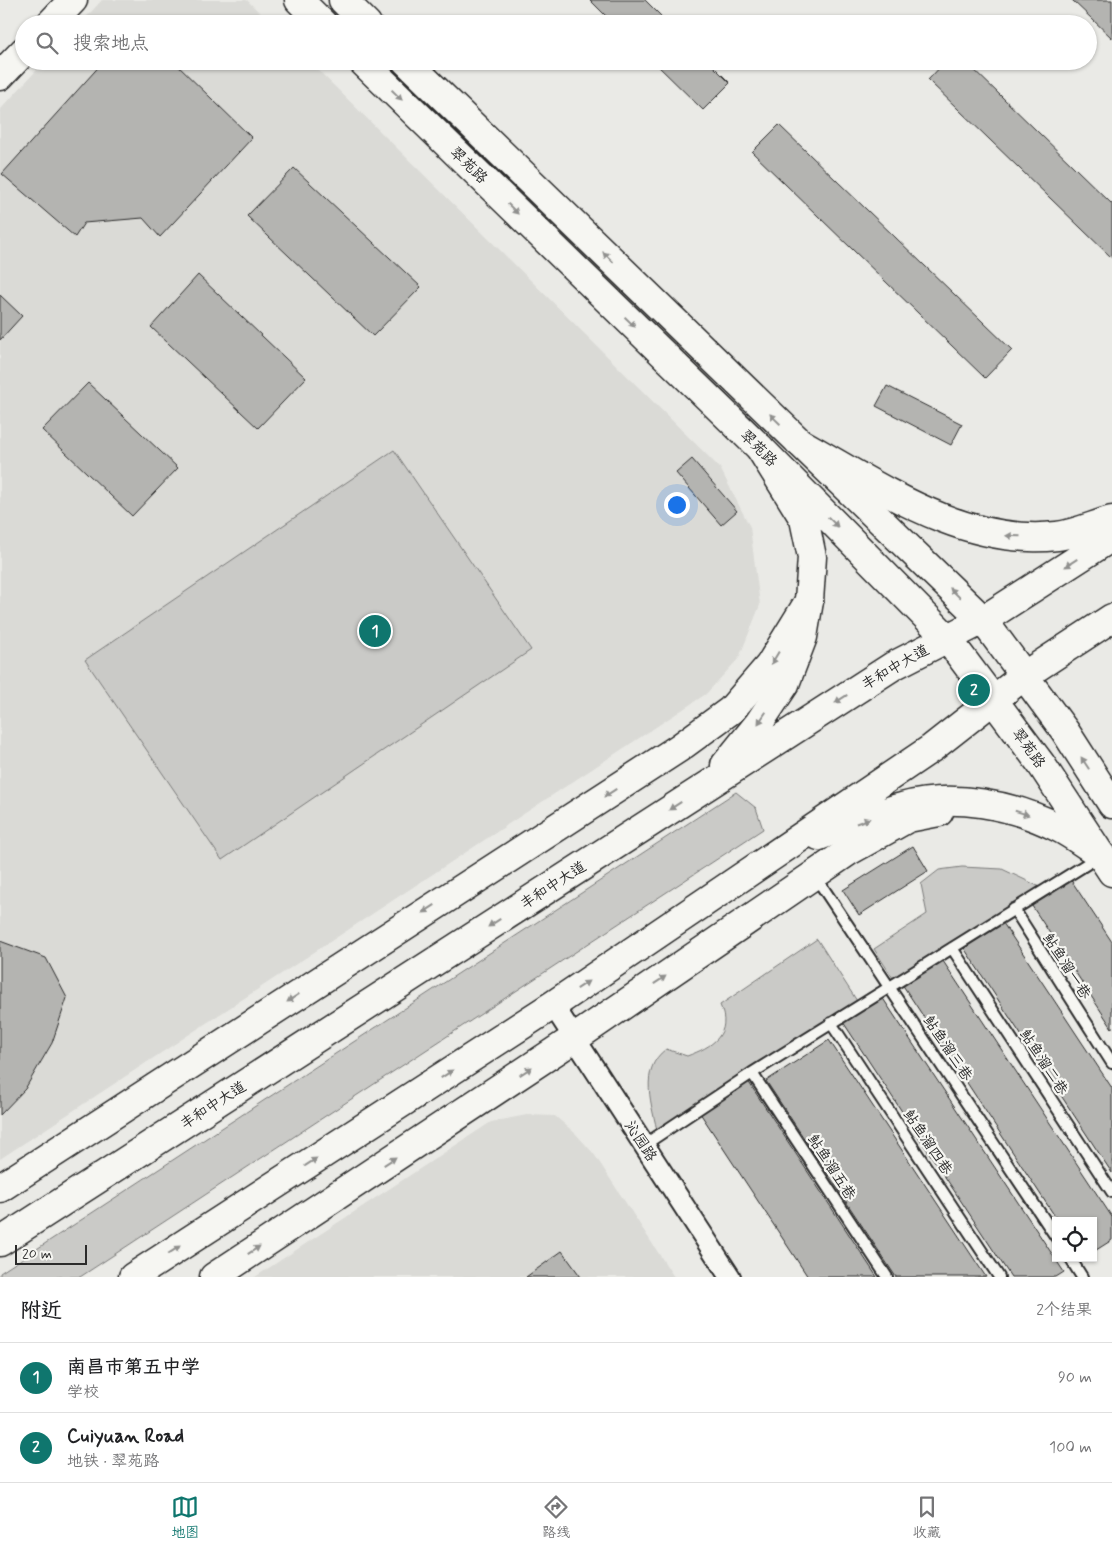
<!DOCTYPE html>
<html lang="zh">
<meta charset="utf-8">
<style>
:root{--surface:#fff;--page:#f2f2f2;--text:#202124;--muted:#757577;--line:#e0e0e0;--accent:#0f766e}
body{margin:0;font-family:Mynerve,"LXGW WenKai TC",sans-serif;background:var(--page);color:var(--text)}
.controls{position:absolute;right:15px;bottom:15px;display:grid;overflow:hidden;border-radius:0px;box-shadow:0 1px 4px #0004}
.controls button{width:45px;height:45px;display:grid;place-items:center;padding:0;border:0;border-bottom:1px solid var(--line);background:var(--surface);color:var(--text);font:25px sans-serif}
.scale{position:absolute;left:15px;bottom:12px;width:72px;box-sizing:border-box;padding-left:5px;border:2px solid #2b2b2b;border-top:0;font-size:14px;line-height:18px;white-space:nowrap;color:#2b2b2b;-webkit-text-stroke:4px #f6f6f2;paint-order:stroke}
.you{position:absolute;left:676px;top:504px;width:18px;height:18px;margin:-12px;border:4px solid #fff;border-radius:50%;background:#1a73e8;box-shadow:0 0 0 8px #1a73e833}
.badge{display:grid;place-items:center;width:32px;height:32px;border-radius:50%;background:var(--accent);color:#fff;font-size:16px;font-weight:700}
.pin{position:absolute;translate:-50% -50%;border:2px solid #fff;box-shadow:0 1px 5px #0006}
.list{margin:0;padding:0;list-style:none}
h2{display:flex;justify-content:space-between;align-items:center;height:65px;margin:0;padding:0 20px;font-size:21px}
h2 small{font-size:16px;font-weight:400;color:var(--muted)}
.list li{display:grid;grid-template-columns:32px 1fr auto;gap:15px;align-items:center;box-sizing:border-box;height:70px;padding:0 20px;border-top:1px solid var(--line)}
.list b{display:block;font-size:19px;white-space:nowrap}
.list p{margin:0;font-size:16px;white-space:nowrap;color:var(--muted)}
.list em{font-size:16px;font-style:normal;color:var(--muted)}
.icon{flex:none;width:28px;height:28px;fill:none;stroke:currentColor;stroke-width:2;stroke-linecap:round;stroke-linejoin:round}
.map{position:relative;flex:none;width:1112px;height:1277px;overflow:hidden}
.search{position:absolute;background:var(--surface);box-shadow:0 1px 4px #0004;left:15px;right:15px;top:15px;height:55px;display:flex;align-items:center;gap:12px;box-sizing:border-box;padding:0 18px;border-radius:28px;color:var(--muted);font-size:19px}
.sheet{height:205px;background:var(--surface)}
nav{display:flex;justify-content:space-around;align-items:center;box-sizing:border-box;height:70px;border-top:1px solid var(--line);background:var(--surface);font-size:14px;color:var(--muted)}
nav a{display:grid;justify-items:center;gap:2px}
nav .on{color:var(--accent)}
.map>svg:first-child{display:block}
.built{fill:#dadad6}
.green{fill:#cacac7;stroke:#7a7a79}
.building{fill:#b4b4b1;stroke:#2b2b2b}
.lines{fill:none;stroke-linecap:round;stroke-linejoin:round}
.lane-casing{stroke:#2b2b2b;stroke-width:14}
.street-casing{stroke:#2b2b2b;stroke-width:24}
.secondary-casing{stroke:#2b2b2b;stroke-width:31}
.primary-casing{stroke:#2b2b2b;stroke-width:31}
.lane{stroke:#f6f6f2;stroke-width:10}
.street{stroke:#f6f6f2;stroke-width:20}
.secondary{stroke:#f6f6f2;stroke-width:28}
.primary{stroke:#f6f6f2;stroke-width:28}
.oneway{fill:#90908e}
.labels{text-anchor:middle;stroke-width:4.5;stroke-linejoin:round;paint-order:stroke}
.street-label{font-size:15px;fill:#2b2b2b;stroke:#f6f6f2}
</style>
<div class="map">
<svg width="1112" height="1277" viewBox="0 0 1112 1277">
<rect width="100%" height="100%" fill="#eaeae6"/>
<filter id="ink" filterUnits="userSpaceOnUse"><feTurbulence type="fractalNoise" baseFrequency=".02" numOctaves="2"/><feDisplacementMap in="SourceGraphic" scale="10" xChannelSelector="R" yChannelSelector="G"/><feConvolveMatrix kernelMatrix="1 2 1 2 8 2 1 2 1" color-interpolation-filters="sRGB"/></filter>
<g filter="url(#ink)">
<path class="built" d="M102,0H247L271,24H80Z
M45,61H309L720,468L750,527L760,605L739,658L706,694L0,1159V110Z
M527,1115L555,1116L576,1134L594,1154L674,1277H255L491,1122Z"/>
<path class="green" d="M394,450L531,650L222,860L85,660Z
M736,792L756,808L763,829L80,1277H0V1273Z
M962,867L1002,869L1040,887L895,981L874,949L927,914L921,884L939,870Z
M817,939L857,1001L658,1135C652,1105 638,1070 666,1049L687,1056C712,1047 733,1034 720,1005Z"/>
<path class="building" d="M590,0H645L669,24H614Z
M1072,0H1112V38Z
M104,61H173L252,138L160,237L143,218L84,223L75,237L2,174Z
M653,61H708L730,83L703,110Z
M946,61H965L1112,204V258L928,80Z
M779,125L1012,350L985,378L752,152Z
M294,168L421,287L373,336L247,216Z
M198,275L306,378L258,428L151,327Z
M0,295L22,316L0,340Z
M88,383L178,468L132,516L42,430Z
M887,386L962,424L951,445L876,406Z
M692,459L737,511L721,525L676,473Z
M913,846L928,871L859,915L843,890Z
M1069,877L1112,942V1028L1030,903Z
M1003,923L1112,1088V1173L964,948Z
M0,941L46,958L67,998L52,1043L25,1089L0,1115Z
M941,958L1112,1217V1240L1093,1252V1221H1058L902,984Z
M882,997L1064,1272L1056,1277H1011L843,1022Z
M829,1040L986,1277H896L766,1081Z
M746,1078L877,1277H808L698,1110Z
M562,1251L581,1277H526Z"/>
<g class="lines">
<g class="lane-casing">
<path id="lane" d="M815,876L1056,1237
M1014,909L1112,1063
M952,948L1112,1192
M831,1023L999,1277
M752,1073L887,1277
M644,1145L752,1073L1098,857
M1070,1258L1082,1277"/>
</g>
<g class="street-casing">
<path id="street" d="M553,1005L730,1277"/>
</g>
<g class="secondary-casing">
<path id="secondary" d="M299,0L323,24
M343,0L367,24
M50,24L73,0
M362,61L760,448L947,638L1041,764L1112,872
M406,61L983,620L1065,731L1112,804
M0,76L24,51
M0,1188L679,748L731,710L769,666L809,601
M214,1277L575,1038L849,851L908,818L939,812"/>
</g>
<g class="primary-casing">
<path id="primary" d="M799,442C877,485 962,547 1057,536C1075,534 1094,525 1112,520
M725,765L759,723L785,684L803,637L809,601L812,557L804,519L760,448
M819,836C846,826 874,814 902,807C953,793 1012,804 1059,828C1073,835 1087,846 1101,855
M0,1242L893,666L983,620L1112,537
M133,1277L553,1005L932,748L1025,675L1112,618"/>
</g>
<use href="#lane" class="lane"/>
<use href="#street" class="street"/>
<use href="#secondary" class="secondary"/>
<use href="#primary" class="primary"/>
</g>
<defs><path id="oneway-solid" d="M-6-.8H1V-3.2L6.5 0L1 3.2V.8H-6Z" transform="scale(1.25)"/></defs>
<g class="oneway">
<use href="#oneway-solid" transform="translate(397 95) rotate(44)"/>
<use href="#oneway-solid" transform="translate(513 209) rotate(44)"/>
<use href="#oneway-solid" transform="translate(608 257) rotate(-136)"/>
<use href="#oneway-solid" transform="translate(630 322) rotate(44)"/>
<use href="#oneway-solid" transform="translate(775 419) rotate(-136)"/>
<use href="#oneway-solid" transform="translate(833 522) rotate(45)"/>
<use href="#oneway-solid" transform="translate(1013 536) rotate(-179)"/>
<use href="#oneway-solid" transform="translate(1071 563) rotate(147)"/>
<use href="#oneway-solid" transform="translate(955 593) rotate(-136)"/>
<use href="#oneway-solid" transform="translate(775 658) rotate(121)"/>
<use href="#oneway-solid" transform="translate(841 699) rotate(147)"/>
<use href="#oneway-solid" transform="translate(762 718) rotate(124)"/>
<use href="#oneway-solid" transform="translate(1085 763) rotate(-123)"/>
<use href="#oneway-solid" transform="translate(610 793) rotate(147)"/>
<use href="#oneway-solid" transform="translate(675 806) rotate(147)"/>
<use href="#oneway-solid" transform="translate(1022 813) rotate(17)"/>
<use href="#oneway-solid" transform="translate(863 821) rotate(-19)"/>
<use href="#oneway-solid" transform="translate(429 909) rotate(147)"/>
<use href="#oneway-solid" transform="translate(494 923) rotate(147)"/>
<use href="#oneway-solid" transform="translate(660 980) rotate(-34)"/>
<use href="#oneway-solid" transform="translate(583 985) rotate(-34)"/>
<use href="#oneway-solid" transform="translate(293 998) rotate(147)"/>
<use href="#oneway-solid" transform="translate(526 1071) rotate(-33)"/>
<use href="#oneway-solid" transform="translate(447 1074) rotate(-33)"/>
<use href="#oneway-solid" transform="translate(390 1161) rotate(-33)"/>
<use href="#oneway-solid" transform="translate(311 1162) rotate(-33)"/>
<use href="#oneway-solid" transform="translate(174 1250) rotate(-33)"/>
<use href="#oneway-solid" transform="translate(254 1250) rotate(-33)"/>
</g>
</g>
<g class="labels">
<g class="street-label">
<text transform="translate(469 165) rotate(44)" y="5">翠苑路</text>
<text transform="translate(759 448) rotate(45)" y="5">翠苑路</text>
<text transform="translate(895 667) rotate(-30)" y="5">丰和中大道</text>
<text transform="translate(1029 748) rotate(54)" y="5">翠苑路</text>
<text transform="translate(553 885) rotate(-33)" y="5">丰和中大道</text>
<text transform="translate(1067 966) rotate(57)" y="5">鲇鱼溜一巷</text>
<text transform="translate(948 1048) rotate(56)" y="5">鲇鱼溜三巷</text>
<text transform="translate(1044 1062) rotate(57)" y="5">鲇鱼溜二巷</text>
<text transform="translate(213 1105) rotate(-33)" y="5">丰和中大道</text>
<text transform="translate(641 1141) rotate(57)" y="5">沁园路</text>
<text transform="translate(928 1142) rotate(56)" y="5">鲇鱼溜四巷</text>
<text transform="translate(832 1167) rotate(57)" y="5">鲇鱼溜五巷</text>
</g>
</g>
</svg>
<div class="controls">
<button><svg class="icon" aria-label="locate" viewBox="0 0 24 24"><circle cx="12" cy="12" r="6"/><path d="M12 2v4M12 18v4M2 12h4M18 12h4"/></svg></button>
</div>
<div class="scale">20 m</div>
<div class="you"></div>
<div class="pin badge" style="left:375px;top:631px">1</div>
<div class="pin badge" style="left:974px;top:690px">2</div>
<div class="search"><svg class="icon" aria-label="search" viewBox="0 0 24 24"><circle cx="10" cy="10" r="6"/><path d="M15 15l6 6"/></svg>搜索地点</div>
</div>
<section class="sheet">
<h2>附近<small>2个结果</small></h2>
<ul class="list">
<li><span class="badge">1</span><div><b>南昌市第五中学</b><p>学校</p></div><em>90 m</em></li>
<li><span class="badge">2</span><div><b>Cuiyuan Road</b><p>地铁 · 翠苑路</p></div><em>100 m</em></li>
</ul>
</section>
<nav>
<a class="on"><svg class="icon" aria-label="map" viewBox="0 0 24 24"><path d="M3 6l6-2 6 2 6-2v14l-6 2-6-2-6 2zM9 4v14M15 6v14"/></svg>地图</a>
<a><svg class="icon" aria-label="directions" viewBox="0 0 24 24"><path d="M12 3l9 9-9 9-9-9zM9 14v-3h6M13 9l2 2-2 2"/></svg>路线</a>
<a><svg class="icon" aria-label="saved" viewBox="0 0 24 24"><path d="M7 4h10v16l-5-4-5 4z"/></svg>收藏</a>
</nav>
